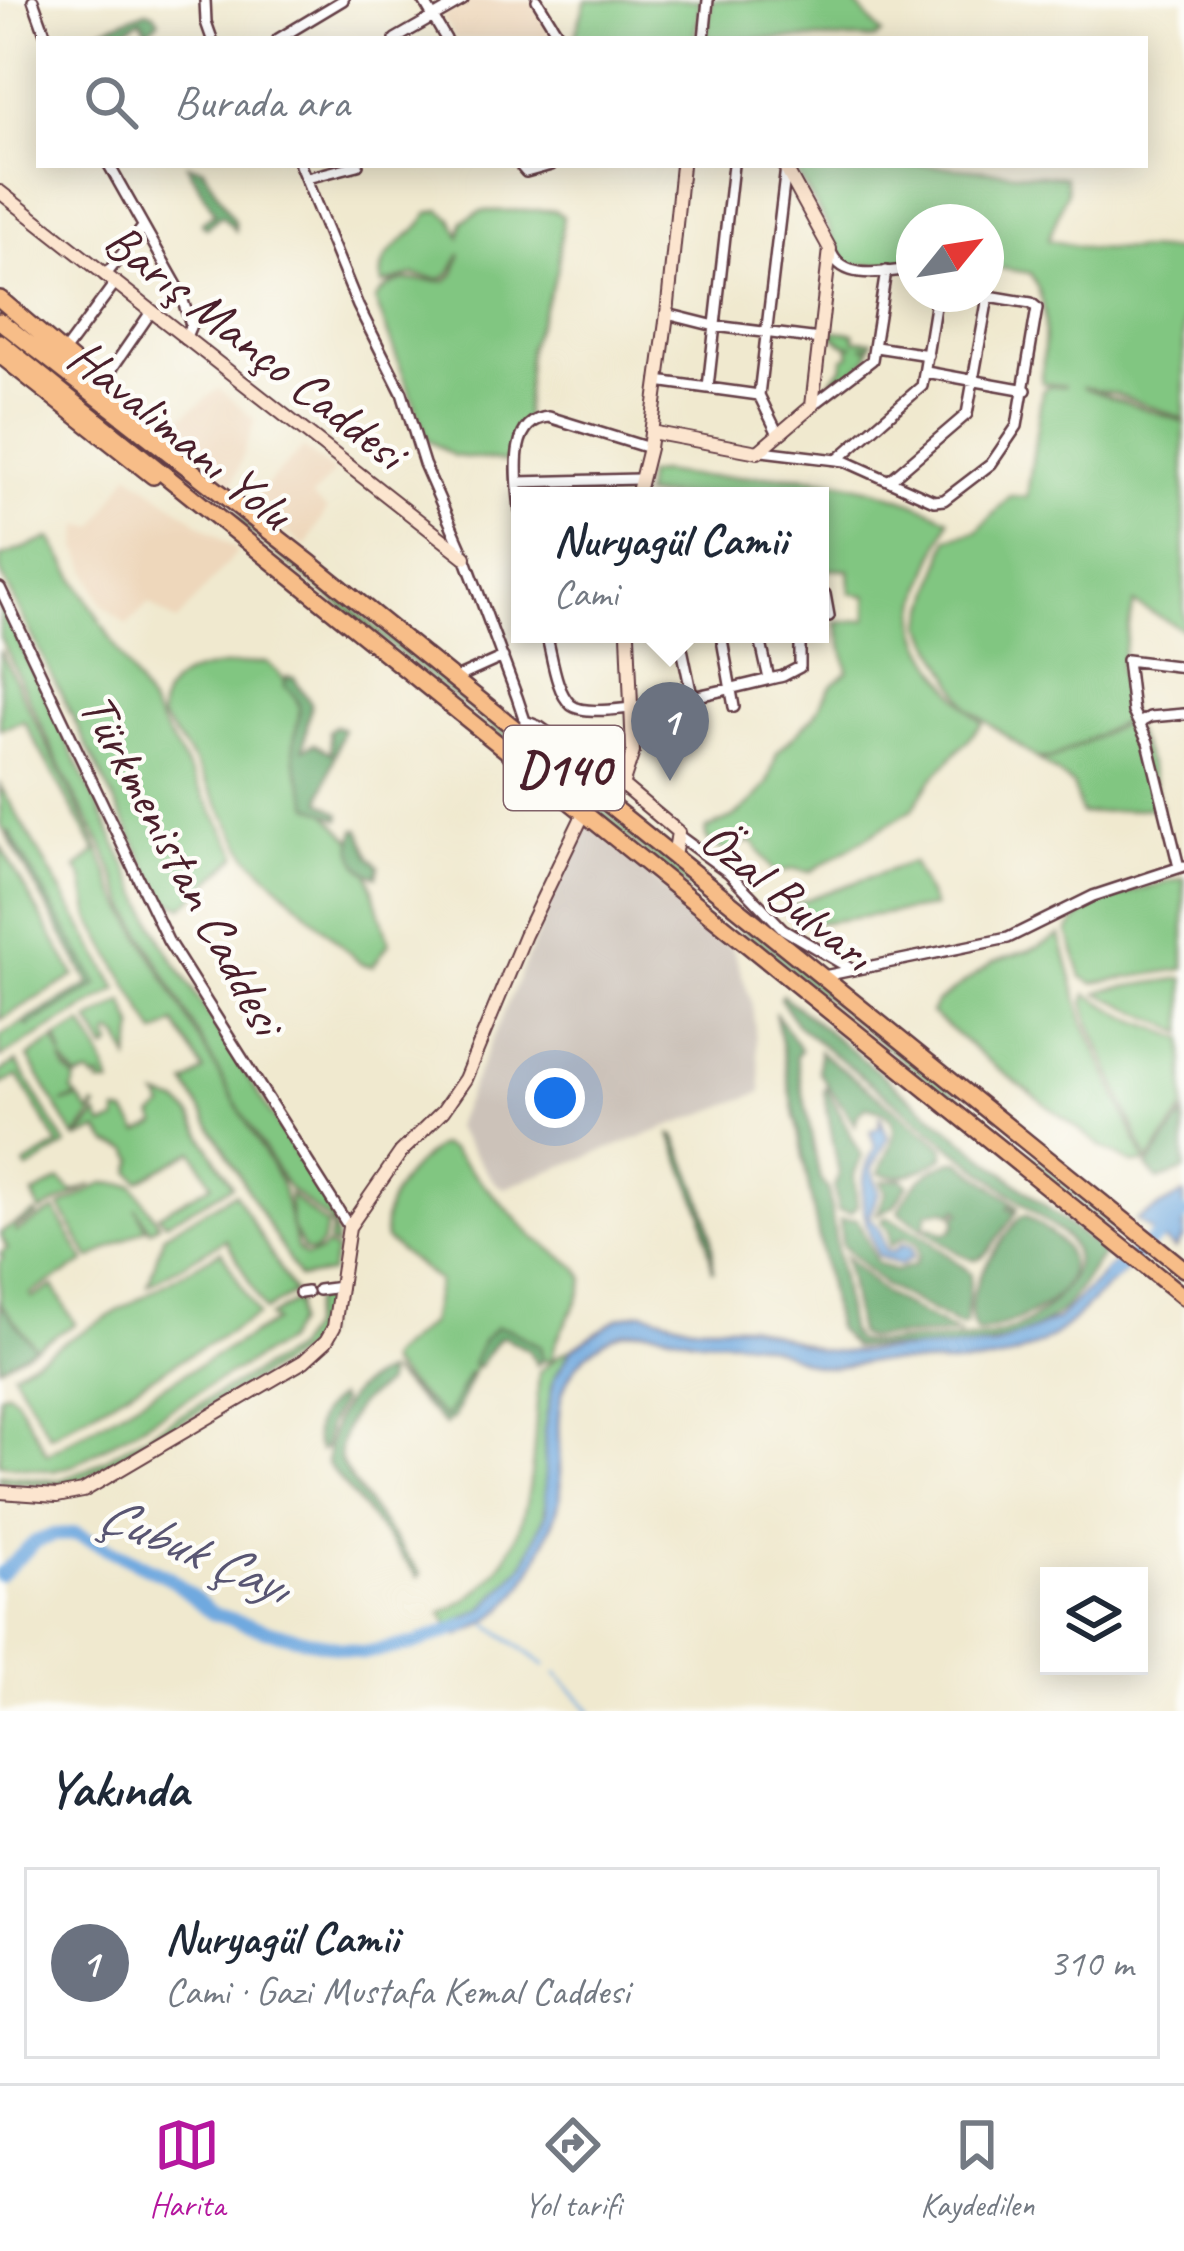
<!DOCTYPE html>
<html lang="tr">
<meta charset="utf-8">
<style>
:root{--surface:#fff;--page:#f2f2f3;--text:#1f2937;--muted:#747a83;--line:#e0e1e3;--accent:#b5179e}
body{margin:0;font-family:Caveat,sans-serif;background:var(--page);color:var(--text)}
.controls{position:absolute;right:36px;bottom:36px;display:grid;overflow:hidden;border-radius:0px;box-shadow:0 6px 30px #0003}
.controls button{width:108px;height:108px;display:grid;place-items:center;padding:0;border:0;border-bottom:3px solid var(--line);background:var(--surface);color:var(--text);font:60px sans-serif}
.compass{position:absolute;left:896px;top:204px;width:108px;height:108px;border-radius:50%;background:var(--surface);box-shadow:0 6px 30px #0003;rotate:60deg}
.you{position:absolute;left:555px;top:1098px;width:42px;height:42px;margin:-30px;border:9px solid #fff;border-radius:50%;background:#1a73e8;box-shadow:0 0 0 18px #1a73e833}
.badge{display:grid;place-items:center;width:78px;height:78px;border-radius:50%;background:var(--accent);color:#fff;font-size:39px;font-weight:700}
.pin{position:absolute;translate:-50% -99px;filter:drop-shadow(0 3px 6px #0008)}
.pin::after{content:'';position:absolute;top:63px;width:42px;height:36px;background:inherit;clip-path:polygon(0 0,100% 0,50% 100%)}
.popup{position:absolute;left:511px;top:487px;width:318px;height:156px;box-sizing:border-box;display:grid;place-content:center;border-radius:0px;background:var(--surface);filter:drop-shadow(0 3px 9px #0005);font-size:39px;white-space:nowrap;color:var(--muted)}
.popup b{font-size:45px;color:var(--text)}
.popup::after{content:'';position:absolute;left:50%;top:100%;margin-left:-24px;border:24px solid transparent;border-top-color:var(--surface)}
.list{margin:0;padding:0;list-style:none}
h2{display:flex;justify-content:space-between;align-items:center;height:156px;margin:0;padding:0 48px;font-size:51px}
h2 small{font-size:39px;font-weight:400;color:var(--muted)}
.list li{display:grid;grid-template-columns:78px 1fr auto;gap:36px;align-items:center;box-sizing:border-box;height:192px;margin:0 24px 24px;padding:0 24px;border:3px solid var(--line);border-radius:0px}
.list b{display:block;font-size:45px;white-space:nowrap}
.list p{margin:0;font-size:39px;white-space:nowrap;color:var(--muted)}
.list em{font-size:39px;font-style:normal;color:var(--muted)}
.icon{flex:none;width:66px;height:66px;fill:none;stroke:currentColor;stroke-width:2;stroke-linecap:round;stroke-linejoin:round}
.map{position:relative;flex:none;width:1184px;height:1711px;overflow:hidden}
.search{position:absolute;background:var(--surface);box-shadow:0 6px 30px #0003;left:36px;right:36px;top:36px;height:132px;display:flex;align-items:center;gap:30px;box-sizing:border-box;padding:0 42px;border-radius:0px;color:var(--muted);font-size:45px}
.sheet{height:372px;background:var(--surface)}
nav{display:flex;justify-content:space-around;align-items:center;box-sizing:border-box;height:168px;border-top:3px solid var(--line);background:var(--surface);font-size:33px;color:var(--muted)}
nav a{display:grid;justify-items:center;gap:6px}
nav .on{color:var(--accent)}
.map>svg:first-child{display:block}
.built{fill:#eed7bb}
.industrial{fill:#ccc2b9}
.green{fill:#81c681;stroke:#667256;stroke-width:3}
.forest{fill:#68ab6f;stroke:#59654d;stroke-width:3}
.water{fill:#6fa9df;stroke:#5c6485;stroke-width:3}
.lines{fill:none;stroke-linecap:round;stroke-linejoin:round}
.stream{stroke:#6fa9df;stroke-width:3}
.river{stroke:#6fa9df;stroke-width:14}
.street-casing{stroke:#633d44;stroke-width:14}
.secondary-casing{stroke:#633d44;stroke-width:16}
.highway-casing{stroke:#633d44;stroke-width:20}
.street{stroke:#fff;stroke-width:9}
.secondary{stroke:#fce5cf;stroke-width:12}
.highway{stroke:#f7bd88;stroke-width:15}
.labels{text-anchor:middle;stroke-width:9;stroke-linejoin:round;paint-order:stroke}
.shield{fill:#fdfcf7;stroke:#806168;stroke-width:3}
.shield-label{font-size:48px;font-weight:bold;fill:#4a1f2b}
.street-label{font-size:51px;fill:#4a1f2b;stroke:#fdfcf7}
.water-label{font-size:54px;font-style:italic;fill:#595673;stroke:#fdfcf7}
</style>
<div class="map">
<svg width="1184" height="1711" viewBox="0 0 1184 1711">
<rect width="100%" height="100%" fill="#fdfcf7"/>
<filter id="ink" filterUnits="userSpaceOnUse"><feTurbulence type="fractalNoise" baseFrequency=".00833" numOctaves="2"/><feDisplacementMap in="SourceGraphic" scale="24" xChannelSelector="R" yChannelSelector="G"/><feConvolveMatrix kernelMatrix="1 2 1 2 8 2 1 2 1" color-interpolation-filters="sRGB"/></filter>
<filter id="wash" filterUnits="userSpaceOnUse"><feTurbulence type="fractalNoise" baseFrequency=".004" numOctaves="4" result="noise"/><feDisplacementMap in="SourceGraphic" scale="48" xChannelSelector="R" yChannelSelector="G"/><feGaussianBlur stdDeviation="2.7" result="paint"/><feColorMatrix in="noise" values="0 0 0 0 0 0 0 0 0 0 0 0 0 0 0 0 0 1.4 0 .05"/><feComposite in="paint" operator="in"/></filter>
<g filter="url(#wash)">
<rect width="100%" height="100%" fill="#f0e9cf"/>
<path class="built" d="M468,0H532L555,39H456L442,16Z
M219,388L255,420L232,487L171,438L169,427Z
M303,448L334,472L312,497L327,510L305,547L249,502Z
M129,473L238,551L176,622L149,603L127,625L102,604L78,548L80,525L96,527Z"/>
<path class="industrial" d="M587,821L733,949L752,1003L762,1092L504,1188L495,1183L454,1127Z"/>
<path class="green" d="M586,0H701L694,39H574Z
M712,0H852L882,34L875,39H706Z
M792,165H924L1065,177L1067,191L1048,240L1090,249L1184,250V419L1114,393L1082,387L1184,422V630L1134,603L1120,668L1130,718L1052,758H1036L968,708L923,625L948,538L977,531L1010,496L1027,497L1042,391L1048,386H1066L1042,383C1042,340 1054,312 1030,273L986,266V222H914V264L848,265L840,259L828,227Z
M440,210L452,219L460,237L463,221L481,211L554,210L563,216L557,273L529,348L525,417L508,462L454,456L428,440L375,300C393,273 419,281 446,281L454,274L461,253L450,273L441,279L413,275L382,284C376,246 414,241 428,213Z
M0,324L1116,1223L1113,1230L315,585Z
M827,330L854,333L855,340L872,341L871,346H862L870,349L867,359L837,386L832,379L842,368L844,358L850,355L848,346H855L843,344Z
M661,472C704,480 742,476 785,476C839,477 901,494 949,519C938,550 919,587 917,620C916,647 962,707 983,723L931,780L913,809L810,872L794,869L775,873L753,842H745L730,851C718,849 703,844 706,829L734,817L752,802L768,783L777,753L814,716L830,687L848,671L837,623L867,619V596L850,593L849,570L820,569V496H644L646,475Z
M51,538L237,852V856L183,907L169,901L148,869L0,571V557Z
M0,601L163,943L333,1213L336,1246L328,1243L332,1229L328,1220L288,1188L241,1112L129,910L103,847L72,791L0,637Z
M0,650L99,850L116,893L281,1183L297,1248L305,1256L319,1253L326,1246L336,1251L330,1273L299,1278L186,1084L204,1071L175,1023L156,1034L90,918L83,879L77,868L96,852L24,721L0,729Z
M267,662L300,695L305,706L298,747L316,802L354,843L364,859L389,943L373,966L361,964L249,857L191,757L161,718C157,662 227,667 267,662Z
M1130,720L1149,764L1161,807L1081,814L1073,785L1040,761L1052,759Z
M0,785L118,989L0,1058V1036L24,1022L28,1026L98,985L9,833L6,834L0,824Z
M0,845L75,976L0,1020Z
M912,862L934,907L817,923L800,921L787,913L799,902Z
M1184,878V969L1093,983L1082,977L1068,932C1085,898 1149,888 1184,878Z
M1060,935L1083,1020L1146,1163L1134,1164L1105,1149L996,1067L931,1013L936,1003L993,962L1039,947Z
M1184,978V1033L1098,993L1104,990Z
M1087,994L1125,1016L1184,1039V1109L1148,1162L1090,1023L1084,1002Z
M124,1002L135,1029L129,1059L120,1038L113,1033L108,1036L112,1046L106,1050L89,1021Z
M83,1024L100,1054L111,1084H99L101,1078L95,1080L89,1075L77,1078L62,1060L65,1069L76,1080L72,1091L77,1096L62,1103L79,1098L89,1112L93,1111L94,1106L97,1108L75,1138L28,1057L55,1040L63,1058L57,1038Z
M17,1062L66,1145L28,1170L24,1165L58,1145L18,1076L0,1085V1072Z
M158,1097L179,1103L190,1114L232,1186L166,1223L158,1215L212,1184L193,1151L139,1181L131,1172L135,1160L129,1150L109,1144L98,1130L77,1139L97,1115L103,1126L117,1121V1112L126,1113L139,1133L157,1124L153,1116L164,1107Z
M440,1145L451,1150L534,1237L578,1268L584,1279C580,1309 556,1328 552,1359L539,1362L540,1351L495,1329L448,1421L389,1366L387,1360L392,1354L430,1323L438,1281L386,1240C377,1203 411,1164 440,1145Z
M60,1180L73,1192L92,1185L40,1212L33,1195Z
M104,1183L133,1185L159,1224L150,1230L135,1207L146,1228L90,1259L60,1207Z
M235,1193L294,1293L265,1311L226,1239L148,1285L164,1234Z
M289,1194L327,1226L322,1243L314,1252L304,1250L292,1228Z
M55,1210L85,1262L30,1294L32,1298L53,1286L75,1324L35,1347L0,1303V1263L3,1258L0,1253L7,1249L0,1233L35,1213L37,1216L15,1228L16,1232Z
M221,1251L258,1315L50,1436L13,1372Z
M324,1298L328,1303L319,1336L307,1349L86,1477L63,1486L0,1481V1475L58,1481L86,1470L293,1350L308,1328L314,1300Z
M297,1300L296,1323L284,1342L74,1465L53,1471L0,1464V1395L7,1391L16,1398L47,1454L275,1321L269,1317Z
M581,1344L555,1379L544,1523L517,1580L485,1613L450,1626L441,1613C541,1570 531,1462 539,1372L559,1355Z"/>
<path class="forest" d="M146,11L154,13L159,21L147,32L141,20L115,36L90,39L102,29Z
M187,165L203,168L235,223V230L221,215L207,228L203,225L202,222L215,213Z
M287,677L294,678L311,704L303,749L314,744L331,753L329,731L335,726L343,729L322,795V802L341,814L340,819L310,806C305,787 294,769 294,748C293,722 312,707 284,686Z
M355,830H360L370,857L379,866L377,876C356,871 348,850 355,830Z
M9,832L98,985L28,1026L24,1022L90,984L6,834Z
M782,995L1104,1253C1089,1271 1077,1297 1060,1312C1006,1360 919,1348 853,1347L836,1328L775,1012L801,1050L796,1056L820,1179L828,1189L849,1330L855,1340C872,1345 893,1342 911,1341C980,1339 1026,1343 1069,1282C1079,1266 1078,1248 1062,1234L797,1025L780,998Z
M819,1051L944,1147V1156C925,1171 902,1181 879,1173C889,1148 912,1114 866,1107L858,1114L855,1125L819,1072Z
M826,1087L862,1156L854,1175L857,1206L851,1213L838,1211L834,1187L839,1174L824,1092Z
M1184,1115V1171L1158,1180L1147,1167Z
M671,1135L675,1136C694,1177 716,1224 713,1272L701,1211Z
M952,1161H960L1018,1206L1017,1211L1010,1205L1008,1209L1016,1213C975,1270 983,1272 926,1230L930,1226L943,1233L950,1232L956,1224L955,1216L961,1213L958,1208L953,1214L946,1210L928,1212L924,1229L899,1212C907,1188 928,1169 952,1161Z
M901,1179L908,1184L894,1206L877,1214L886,1192L881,1181Z
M1026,1215C1039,1226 1062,1238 1068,1254C1086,1299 1007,1327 977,1333C955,1296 998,1246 1020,1217Z
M886,1217L918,1232L971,1273L966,1324L960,1326L885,1286L842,1245L840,1220L857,1219L877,1263L895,1271L914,1265L919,1255L917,1243L904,1237L890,1246L889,1231L881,1221Z
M845,1256L885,1294L958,1334L867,1338L858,1335Z
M0,1303L35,1347L0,1367Z
M496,1327L509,1329L540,1346L543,1358L537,1365L529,1351L505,1337L499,1338L479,1366L472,1364L483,1340Z
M386,1373V1383C377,1392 365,1397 357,1407C348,1419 338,1444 340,1458C342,1475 407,1555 421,1574L418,1577L327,1464C329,1423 345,1385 386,1373Z
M390,1373L446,1418L469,1373L471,1377L454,1417L445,1425Z
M338,1397L340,1402L328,1426L325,1448L320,1451C308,1430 319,1409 338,1397Z"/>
<path class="water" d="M880,1116L888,1138L872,1169L879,1192L869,1216L880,1230L886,1251L893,1252L903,1244L912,1247L913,1257L900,1265L878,1256C862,1218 854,1185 875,1147L870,1131L879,1127Z
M1184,1194V1237L1175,1249L1136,1220Z
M1115,1262L1125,1272C1082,1305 1074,1332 1018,1354C972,1371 920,1361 872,1362C854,1362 837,1370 818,1366C800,1362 785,1351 767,1346C746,1339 725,1341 704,1340C669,1337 640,1319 606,1340C540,1381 563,1432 560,1496C559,1511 551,1525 546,1539C526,1586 508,1617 458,1636L450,1626L484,1608L524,1564L546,1513L544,1430L554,1378L572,1349L618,1318L644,1312L691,1325H749L819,1350L844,1352L994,1346L1057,1320Z"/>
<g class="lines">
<path class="stream" d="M488,1624L545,1665
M556,1673L591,1711"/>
<path class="river" d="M1110,1276L1184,1214
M0,1575L35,1542L54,1535L77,1534L170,1578L212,1613L265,1630L363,1653L413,1644L466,1625"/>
</g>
</g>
<g filter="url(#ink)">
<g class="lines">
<g class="street-casing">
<path id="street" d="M33,0L47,39
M205,0L206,22L212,39
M423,0L446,39
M537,0L561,39
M278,39L343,0
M395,39L463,0
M704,39L708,0
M109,165L179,289L191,325L185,339
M300,165L358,306L402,393L424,464L465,557L517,697L525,721L524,736
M520,165L526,172L551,165
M307,178L358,165
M832,254C845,282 887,271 914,269
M105,276L143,227
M667,314L715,326L820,339
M876,347L928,355
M64,352L115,283
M926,372L1026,390
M657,381L759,395
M102,383L151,312
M708,387L733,165
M812,406L872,360L886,271
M778,434L759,395L786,167
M762,451L845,461L934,501L944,500L991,464L1017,426L1037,308L1031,303L989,296
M837,460L922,386L937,294
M890,480L967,414L991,280L986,272
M518,482L639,479
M520,511C518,481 506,420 549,417L649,448
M0,588L168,941L349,1227
M820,591L825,594L829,616
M546,634C552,653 555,691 571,705C595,725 748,684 783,676L800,667V634
M679,634L692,696
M721,634L734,707
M759,634L769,679
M454,679L503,657
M525,721L540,727L622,785
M1139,723L1150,717L1184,714
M679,836L728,872L783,929L851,969
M1179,867L1148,742L1133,712L1127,660L1184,667
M824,976L1008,938L1093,896L1184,866
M318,1290L341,1287
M300,1293L307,1292"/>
</g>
<g class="secondary-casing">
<path id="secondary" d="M0,192L465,557
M651,432L758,452L812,406L830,249L784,165
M637,496L649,448L667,314L682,165
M628,634L633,752L622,785L678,832L674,857
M0,1492L57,1496L83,1491L304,1361L326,1341L334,1327L349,1227L401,1152L443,1111L465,1079L525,935L583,815"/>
</g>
<g class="highway-casing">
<path id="highway" d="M0,299L176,449
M0,321L309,562L1184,1269
M0,342L1184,1297
M0,355L153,476"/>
</g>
<use href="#street" class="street"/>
<use href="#secondary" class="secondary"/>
<use href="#highway" class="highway"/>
</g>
</g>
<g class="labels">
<rect class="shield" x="504" y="726" width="120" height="84" rx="9"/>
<g class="shield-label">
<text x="564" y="785">D140</text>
</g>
<g class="street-label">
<text transform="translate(256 345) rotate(38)" y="18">Barış Manço Caddesi</text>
<text transform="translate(181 433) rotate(39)" y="18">Havalimanı Yolu</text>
<text transform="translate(183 863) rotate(62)" y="18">Türkmenistan Caddesi</text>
<text transform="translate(788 895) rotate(39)" y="18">Özal Bulvarı</text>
</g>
<g class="water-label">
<text transform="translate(195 1548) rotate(23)" y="19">Çubuk Çayı</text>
</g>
</g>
</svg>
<div class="controls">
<button><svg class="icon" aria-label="layers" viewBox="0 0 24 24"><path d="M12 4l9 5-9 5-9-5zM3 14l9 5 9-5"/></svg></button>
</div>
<svg class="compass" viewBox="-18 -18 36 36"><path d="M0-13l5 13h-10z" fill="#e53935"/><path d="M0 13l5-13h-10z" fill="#747a83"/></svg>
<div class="you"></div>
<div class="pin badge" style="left:670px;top:781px;background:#6b7280">1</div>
<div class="popup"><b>Nuryagül Camii</b>Cami</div>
<div class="search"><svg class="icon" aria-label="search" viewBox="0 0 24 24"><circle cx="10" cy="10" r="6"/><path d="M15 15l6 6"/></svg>Burada ara</div>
</div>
<section class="sheet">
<h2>Yakında<small></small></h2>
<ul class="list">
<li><span class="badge" style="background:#6b7280">1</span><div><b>Nuryagül Camii</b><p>Cami · Gazi Mustafa Kemal Caddesi</p></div><em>310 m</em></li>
</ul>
</section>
<nav>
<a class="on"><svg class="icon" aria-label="map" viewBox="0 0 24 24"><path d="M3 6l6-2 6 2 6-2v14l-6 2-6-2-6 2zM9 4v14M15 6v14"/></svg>Harita</a>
<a><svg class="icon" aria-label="directions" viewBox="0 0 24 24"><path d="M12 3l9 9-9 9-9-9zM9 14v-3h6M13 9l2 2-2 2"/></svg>Yol tarifi</a>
<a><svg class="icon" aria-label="saved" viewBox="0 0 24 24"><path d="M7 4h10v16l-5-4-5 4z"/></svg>Kaydedilen</a>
</nav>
